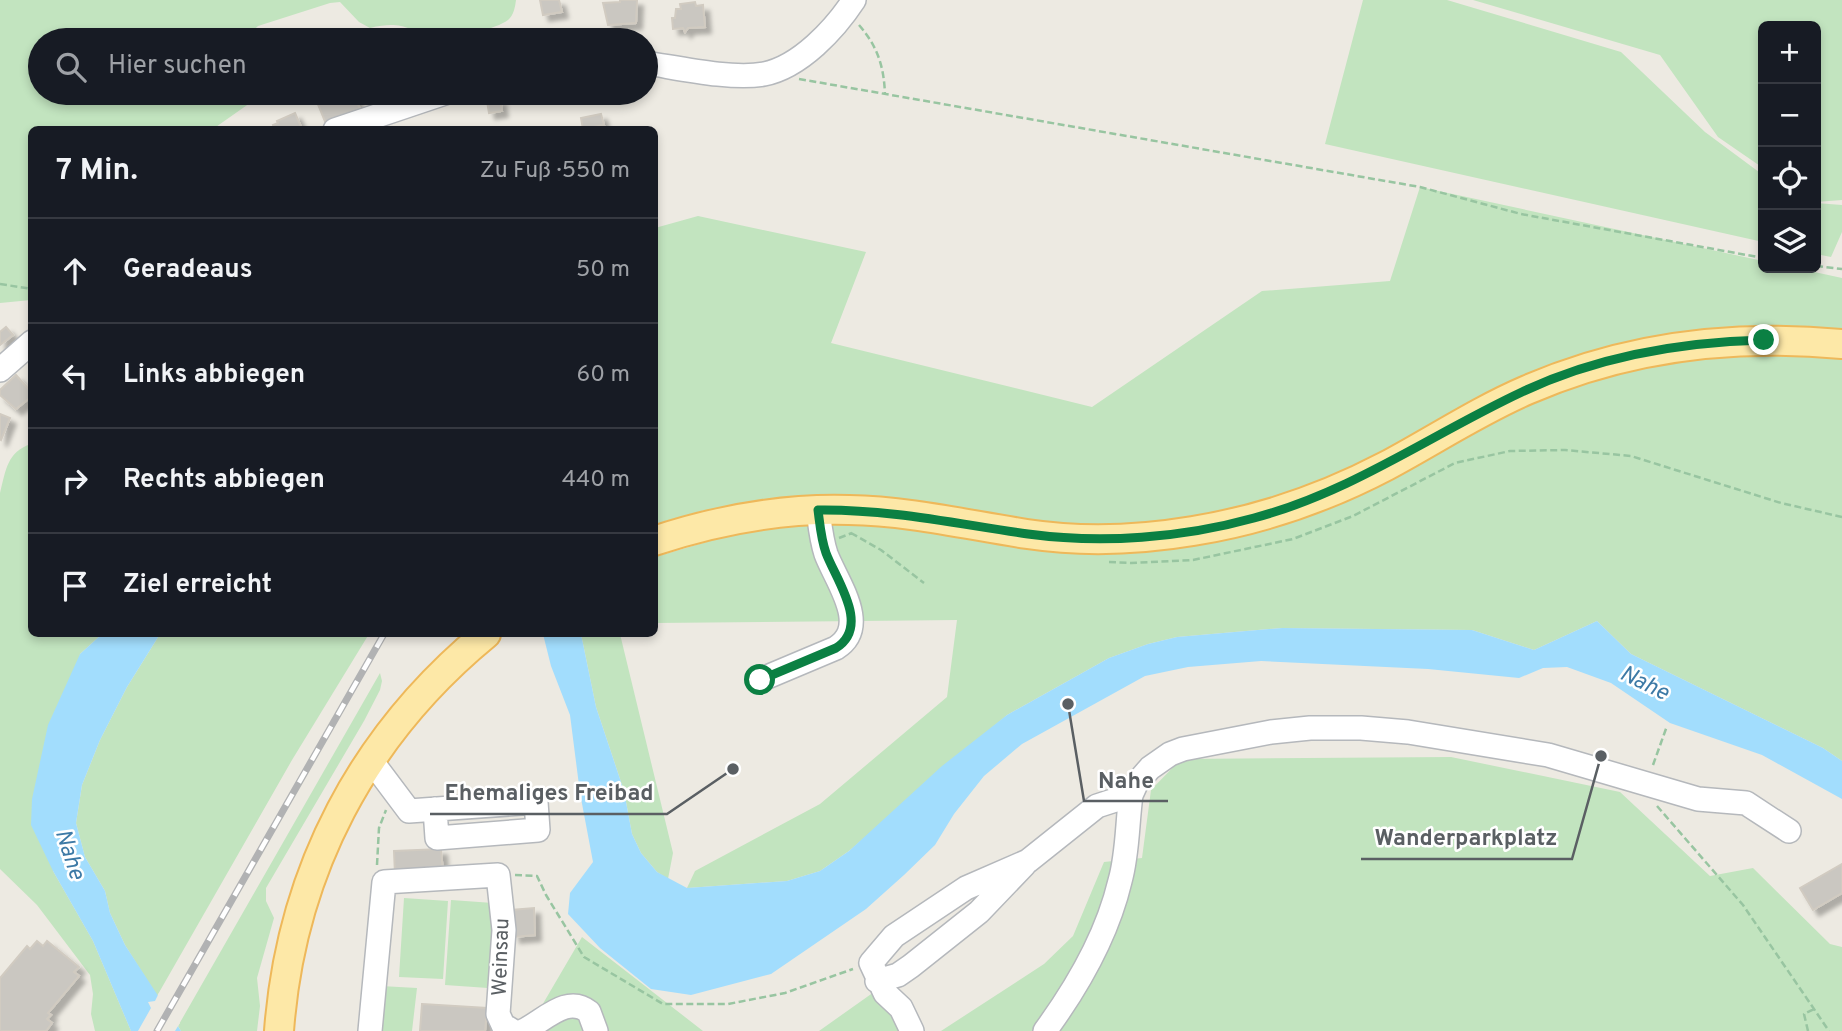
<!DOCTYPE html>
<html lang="de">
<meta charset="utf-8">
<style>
:root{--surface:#171b24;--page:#20242c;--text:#f1f3f6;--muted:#9ea1a6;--line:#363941}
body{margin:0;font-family:Overpass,sans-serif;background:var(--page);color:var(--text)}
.controls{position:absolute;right:21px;top:21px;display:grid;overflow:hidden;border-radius:10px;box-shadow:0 4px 10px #0003}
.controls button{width:63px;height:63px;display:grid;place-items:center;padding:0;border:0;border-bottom:2px solid var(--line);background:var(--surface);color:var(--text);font:35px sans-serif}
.stop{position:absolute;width:21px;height:21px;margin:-16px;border:5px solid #0b8043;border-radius:50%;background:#fff}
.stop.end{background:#0b8043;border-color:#fff;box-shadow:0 2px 7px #0008}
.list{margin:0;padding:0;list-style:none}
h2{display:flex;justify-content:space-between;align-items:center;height:91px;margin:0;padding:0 28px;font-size:30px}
h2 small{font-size:23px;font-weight:400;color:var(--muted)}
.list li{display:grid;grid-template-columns:46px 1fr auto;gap:21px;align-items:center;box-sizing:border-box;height:105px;padding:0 28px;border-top:2px solid var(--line)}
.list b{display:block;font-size:26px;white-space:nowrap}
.list em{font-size:23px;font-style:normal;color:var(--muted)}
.icon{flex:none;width:38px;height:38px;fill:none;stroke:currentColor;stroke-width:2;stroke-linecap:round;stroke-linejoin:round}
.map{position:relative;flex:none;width:1842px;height:1031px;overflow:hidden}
.search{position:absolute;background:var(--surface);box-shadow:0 4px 10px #0003;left:28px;top:28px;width:630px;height:77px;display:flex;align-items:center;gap:18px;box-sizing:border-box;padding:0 24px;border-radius:38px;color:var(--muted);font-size:26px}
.panel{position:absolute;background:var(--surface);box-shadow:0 4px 10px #0003;left:28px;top:126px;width:630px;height:511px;border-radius:10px}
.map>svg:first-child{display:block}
.green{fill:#c2e4bf}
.water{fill:#a2ddfd}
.pier{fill:#edeae2}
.building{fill:#cac7c1;stroke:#d1cbc1;stroke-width:2;filter:url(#shadow)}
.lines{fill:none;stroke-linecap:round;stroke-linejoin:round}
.minor-casing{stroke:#b5b8bc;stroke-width:26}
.major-casing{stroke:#eeb85a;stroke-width:32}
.path{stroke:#98c5a1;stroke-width:2.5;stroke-dasharray:7 3.5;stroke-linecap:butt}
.minor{stroke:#fff;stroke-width:23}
.major{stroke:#fde8a7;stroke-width:28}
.rail-casing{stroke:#b1b2b3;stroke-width:7}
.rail{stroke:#fff;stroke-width:4.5;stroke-dasharray:13;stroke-linecap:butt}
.route{stroke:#0b8043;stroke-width:9}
.labels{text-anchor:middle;stroke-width:5;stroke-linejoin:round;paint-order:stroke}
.street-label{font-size:21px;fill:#5a5f63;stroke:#fff}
.water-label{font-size:23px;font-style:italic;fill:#3d7aa6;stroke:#fff}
.leader{fill:none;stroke:#5a5f63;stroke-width:2.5}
.callout-dot{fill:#5a5f63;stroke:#fff;stroke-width:2.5}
.callout-label{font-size:23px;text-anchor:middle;font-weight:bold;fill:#5a5f63;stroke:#fff;stroke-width:5;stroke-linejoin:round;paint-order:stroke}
</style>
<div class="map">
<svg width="1842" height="1031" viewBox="0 0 1842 1031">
<defs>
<filter id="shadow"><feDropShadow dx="6" dy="6" stdDeviation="2" flood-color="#0004"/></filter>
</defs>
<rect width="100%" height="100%" fill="#edeae2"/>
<path class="green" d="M0,0H516C515,7 514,15 508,20C493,31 452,38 434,35C406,30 402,20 370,28L359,22L340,2L330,3L258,26L243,40H40V93L253,94L250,103L213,129L32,130L31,300L0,303Z
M1363,0H1447L1621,52L1705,132L1763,175V242L1325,144Z
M1473,0H1842V200L1816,202V26H1763V168L1718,137L1660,55Z
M1420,187L1763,261V268H1796L1842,278V761L1823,748L1631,654L1597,621L1534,650L1472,630L1282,628L1177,637L1148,644L1109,658L1007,715L849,851L820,871L787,881L687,888L695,871L820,804L947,697L957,620L655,623V557L713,540L705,510L655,524V228L698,216L866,252L831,343L1092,407L1262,291L1390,281Z
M1816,203L1842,205V232L1831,257L1816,254Z
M31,444L32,634H102L80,654L53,871L93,941L131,1031H95L91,1014L93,994L90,975L37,905L0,869V493C6,470 7,452 31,444Z
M160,634H369L292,760L157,996L125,945L110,913L105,891L85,857L76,823L82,785L100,740L127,687Z
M581,634H620L673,853L668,879L657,872L641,853L632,834L624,791L596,707Z
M380,673L382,681L380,690L364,721L266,888V901L274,918L257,978L260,1006L257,1031H181L178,1026Z
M1451,757L1620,792L1710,876L1753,868L1830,944L1842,947V1031H941L1044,964L1073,936L1104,862L1142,858L1151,790L1181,759Z
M404,898L448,901L443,979L399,977Z
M451,900L493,903L488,988L445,985Z
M582,937L703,1031H527Z
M381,986L417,988L412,1031H377Z
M874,992L922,1031H819Z"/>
<path class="water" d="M1597,621L1631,654L1823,748L1842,761V799L1762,755L1670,723L1611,683L1567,667L1543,668L1519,678L1428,669L1261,661L1188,667L1145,676L1022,744L984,776L954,814L935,845L904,875L866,909L771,974L691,995L651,989L600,948L568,914L570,893L593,862L580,793L570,715L551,666L543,634H581L596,707L624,791L632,834L641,853L657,872L687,888L787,881L820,871L849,851L942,766L1007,715L1109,658L1148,644L1177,637L1282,628L1472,630L1534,650Z
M102,634H160L127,687L100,740L82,785L76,823L85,857L105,891L110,913L125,945L181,1031H131L93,941L53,871L31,825L32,799L48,725L80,654Z"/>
<path class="pier" d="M159,993L180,1023L175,1031H138L151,1008L148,1002L155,1001Z"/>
<path class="building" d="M540,0H559L562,12L543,15Z
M620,0H637L636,23L608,25L603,3L620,2Z
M695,2L696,6L703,5L705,27L688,28L685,32L683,28L673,29L672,18H675L676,9H681L680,4Z
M325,93L328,102L353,93L360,109L326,124L315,97Z
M374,93H398L399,95L377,102Z
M500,99L502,111L489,113L487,101Z
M295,113L302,129L275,130L273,125L278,123L277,121Z
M601,114L604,125L583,129L581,118Z
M6,327L13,335L0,345V332Z
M16,375L32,393V396L16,409L0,395V390Z
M0,414L10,418L1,440L0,439Z
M441,849L443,873L395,875L394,851Z
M1842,864V893L1813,910L1800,888Z
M534,908L535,935L514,937L511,910Z
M37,941L43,946L47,941L79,967L74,972L79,976L48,1013L51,1015L47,1019L52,1023L46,1031H0V978L27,946L30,949Z
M422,1004L487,1008L485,1031H420Z"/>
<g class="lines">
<g class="minor-casing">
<path id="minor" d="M646,63C679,68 732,80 764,74C800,67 835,29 854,0
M335,130L445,93
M0,370L32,342
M760,680L836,648C871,626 836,581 826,554C821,539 820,525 818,510
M370,759L409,811L536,802L538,830L437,838L435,809
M877,981L898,975L911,966L979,912L1024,865
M370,1031L384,882L498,875L504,930L498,1014L503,1025L513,1031
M523,1031C544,1021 567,994 589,1012L596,1031
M912,1031L901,1008L885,993L871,963L894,936L966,888L1028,861L1097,806L1131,795
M1045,1031C1078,986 1107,936 1120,881C1128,853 1127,823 1131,795L1136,784L1150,768L1170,754L1183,749L1271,732L1310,728H1361L1408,732L1548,755L1698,799L1746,803L1789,831"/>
</g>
<g class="major-casing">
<path id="major" d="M654,541C717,520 783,508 849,510C909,511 968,525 1027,534C1081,542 1139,540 1193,531C1261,520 1325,498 1386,466C1433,441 1478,411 1527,390C1628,346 1734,334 1842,344
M279,1031C291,871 363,735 486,634"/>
</g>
<path class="path" d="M859,25C878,47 884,67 885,95
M799,79L1420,187L1521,214L1763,258
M1816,266L1842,269
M0,284L32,289
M851,533L881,550L924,583
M839,538L852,533
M1109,562L1131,563L1193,560L1293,539L1353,516L1455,463L1510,451L1565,450L1631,456L1781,503L1842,517
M1653,765L1667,726
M1657,806L1743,905L1829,1031
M377,865L379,828L386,810
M515,875L537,876L546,895L584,957L663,1004H728L785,993L853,969
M1808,1031L1804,1014L1814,1009"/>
<use href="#minor" class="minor"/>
<use href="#major" class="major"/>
<g class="rail-casing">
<path id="rail" d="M157,1031L384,634"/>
</g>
<use href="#rail" class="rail"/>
</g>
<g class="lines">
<path class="route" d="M760,680L836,648C871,626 836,580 826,553C821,539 820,525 818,510C889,509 957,524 1028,534C1102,544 1182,538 1254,518C1352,492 1432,434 1522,392C1598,356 1681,342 1764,340"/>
</g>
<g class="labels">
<g class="street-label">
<text transform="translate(500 957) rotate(-88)" y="7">Weinsau</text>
</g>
<g class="water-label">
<text transform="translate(1645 682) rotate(26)" y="8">Nahe</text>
<text transform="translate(71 854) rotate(72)" y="8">Nahe</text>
</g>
</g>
<path class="leader" d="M1068 704L1084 801H1168M733 769L667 814H430M1601 756L1572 859H1361"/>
<g class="callout-dot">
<circle cx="1068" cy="704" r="7"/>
<circle cx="733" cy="769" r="7"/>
<circle cx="1601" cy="756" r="7"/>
</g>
<g class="callout-label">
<text x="1126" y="788">Nahe</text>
<text x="549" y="800">Ehemaliges Freibad</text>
<text x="1466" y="845">Wanderparkplatz</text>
</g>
</svg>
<div class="controls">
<button>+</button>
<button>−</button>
<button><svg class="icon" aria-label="locate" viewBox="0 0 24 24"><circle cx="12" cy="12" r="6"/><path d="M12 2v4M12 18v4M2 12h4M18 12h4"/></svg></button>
<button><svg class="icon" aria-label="layers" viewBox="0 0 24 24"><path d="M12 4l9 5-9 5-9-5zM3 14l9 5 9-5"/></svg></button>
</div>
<div class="stop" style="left:760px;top:680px"></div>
<div class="stop end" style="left:1764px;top:340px"></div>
<div class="search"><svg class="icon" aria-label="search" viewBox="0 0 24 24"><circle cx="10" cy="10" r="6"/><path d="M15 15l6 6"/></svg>Hier suchen</div>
<section class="panel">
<h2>7 Min.<small>Zu Fuß · 550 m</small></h2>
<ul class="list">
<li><svg class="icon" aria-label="ahead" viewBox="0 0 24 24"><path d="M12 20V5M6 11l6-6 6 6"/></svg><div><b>Geradeaus</b></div><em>50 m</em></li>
<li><svg class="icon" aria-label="left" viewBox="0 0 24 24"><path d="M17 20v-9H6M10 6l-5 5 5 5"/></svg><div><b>Links abbiegen</b></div><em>60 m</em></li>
<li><svg class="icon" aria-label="right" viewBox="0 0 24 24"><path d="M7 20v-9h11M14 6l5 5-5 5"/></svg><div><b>Rechts abbiegen</b></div><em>440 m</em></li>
<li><svg class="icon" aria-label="arrive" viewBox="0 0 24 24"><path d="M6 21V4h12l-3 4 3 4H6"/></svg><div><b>Ziel erreicht</b></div></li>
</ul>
</section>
</div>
